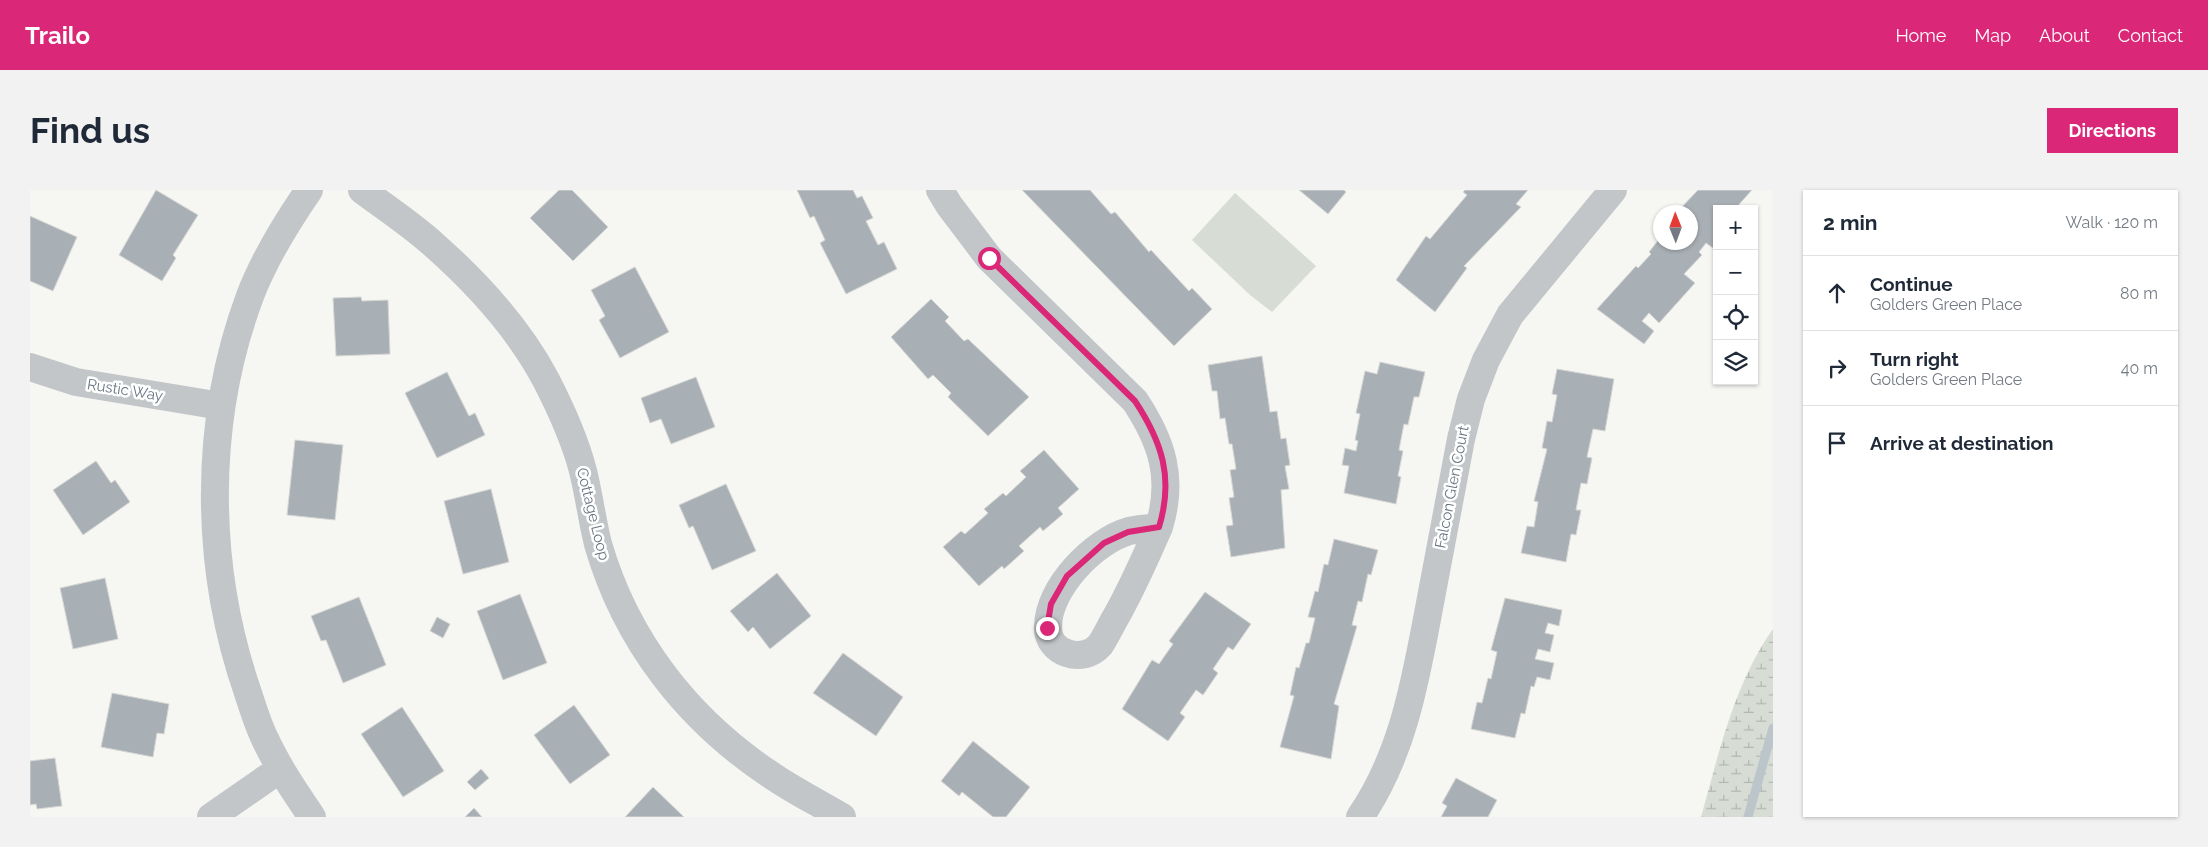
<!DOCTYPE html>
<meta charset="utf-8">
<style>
:root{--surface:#fff;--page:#f2f2f3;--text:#1f2937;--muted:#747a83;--line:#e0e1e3;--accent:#db2777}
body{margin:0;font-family:Raleway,sans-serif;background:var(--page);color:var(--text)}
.controls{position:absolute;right:15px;top:15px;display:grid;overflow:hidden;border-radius:0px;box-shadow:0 1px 4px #0004}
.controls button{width:45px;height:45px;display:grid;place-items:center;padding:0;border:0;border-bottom:1px solid var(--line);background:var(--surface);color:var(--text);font:25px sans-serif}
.compass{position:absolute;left:1623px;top:15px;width:45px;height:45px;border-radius:50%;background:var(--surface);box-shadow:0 1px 4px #0004;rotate:359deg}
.stop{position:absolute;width:15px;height:15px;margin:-11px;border:4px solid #db2777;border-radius:50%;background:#fff}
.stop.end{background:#db2777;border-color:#fff;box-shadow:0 1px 5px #0008}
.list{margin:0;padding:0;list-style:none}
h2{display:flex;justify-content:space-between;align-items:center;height:65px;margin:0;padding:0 20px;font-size:21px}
h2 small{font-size:16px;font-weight:400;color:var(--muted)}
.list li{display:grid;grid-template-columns:32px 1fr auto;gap:15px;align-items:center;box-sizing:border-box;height:75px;padding:0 20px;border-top:1px solid var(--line)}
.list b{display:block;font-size:19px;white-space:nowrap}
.list p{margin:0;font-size:16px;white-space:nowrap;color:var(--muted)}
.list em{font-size:16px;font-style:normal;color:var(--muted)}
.icon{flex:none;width:28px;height:28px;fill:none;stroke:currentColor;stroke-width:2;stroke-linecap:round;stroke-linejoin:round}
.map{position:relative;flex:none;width:1743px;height:627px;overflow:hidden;border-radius:0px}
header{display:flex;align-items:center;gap:30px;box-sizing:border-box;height:70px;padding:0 25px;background:var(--accent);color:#fff}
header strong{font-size:24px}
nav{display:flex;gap:28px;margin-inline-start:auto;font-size:18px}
.intro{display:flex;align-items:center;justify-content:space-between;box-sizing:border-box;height:120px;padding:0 30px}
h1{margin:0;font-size:35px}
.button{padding:12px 22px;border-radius:0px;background:var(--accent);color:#fff;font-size:18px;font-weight:700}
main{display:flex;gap:30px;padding:0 30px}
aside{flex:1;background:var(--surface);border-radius:0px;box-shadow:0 1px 4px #0004}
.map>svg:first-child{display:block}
.wetland{fill:url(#wetland-marsh)}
.garden{fill:#d7ddd4}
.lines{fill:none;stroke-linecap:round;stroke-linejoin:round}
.stream{stroke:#bbc5ca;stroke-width:9}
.building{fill:#a9b0b5;stroke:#d7d8d5}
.street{stroke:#c2c6c9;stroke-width:28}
.route{stroke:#db2777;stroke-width:6}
.labels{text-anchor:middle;stroke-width:5;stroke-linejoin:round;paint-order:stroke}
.street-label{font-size:15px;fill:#677582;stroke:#fff}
</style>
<header>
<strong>Trailo</strong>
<nav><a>Home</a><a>Map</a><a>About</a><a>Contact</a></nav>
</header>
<div class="intro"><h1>Find us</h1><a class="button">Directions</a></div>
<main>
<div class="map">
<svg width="1743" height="627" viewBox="0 0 1743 627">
<defs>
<pattern id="wetland-marsh" width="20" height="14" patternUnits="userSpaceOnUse" patternTransform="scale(1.25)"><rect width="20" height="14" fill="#d7ddd4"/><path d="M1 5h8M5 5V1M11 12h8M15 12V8" fill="none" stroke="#b2b8b1"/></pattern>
</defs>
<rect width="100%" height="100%" fill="#f6f6f3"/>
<path class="wetland" d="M1743,439V627H1671C1689,563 1704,494 1743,439Z"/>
<path class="garden" d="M1205,3L1286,76L1242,122L1220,105L1162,50Z"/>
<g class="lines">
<path class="stream" d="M1718,627L1743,538"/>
</g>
<path class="building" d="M126,0L168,25L143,65L146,68L132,91L89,65Z
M529,0H542L578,37L543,71L500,28Z
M767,0H823L827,8L832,6L843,28L836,31L848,55L854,52L867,79L816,104L790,53L795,50L784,26L780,28Z
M992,0H1060L1081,24L1085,22L1119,62L1121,60L1159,101L1162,98L1182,119L1144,156Z
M1269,0H1314L1316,2L1298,24Z
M1435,0H1498L1486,14L1491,17L1434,76L1437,78L1405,122L1366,90L1396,46L1400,49L1437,5L1433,2Z
M1668,0H1722L1705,19H1687V61L1676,53L1669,62L1672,65L1654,84L1665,93L1629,133L1619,123L1612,131L1624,141L1614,154L1567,119L1606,76L1608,78L1621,64L1619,62L1630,48V52H1660V22H1647Z
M0,26L47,47L23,101L0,91Z
M605,77L639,142L590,168L569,130L575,126L561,100Z
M331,107L332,111L358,110L360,164L306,166L303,108Z
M901,109L919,127L915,131L934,151L938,149L999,207L958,246L918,207L921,203L903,185L898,189L861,147Z
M1232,166L1240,222L1247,221L1251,249L1256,248L1260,275L1255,276L1259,299L1251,300L1255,358L1201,367L1196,336L1203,335L1199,308L1204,307L1200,280L1206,279L1202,254H1199L1195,228L1190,229L1187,201H1182L1178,175Z
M1350,172L1395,182L1389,207H1384L1378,235L1374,234L1369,260L1373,261L1368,286L1371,287L1366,314L1314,303L1319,276L1312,275L1315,258L1326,261L1328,251L1325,250L1330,224L1326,223L1335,181L1347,184Z
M1527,179L1584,189L1575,241L1563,239L1557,267L1562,268L1557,294L1551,293L1546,320H1551L1546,345L1541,344L1536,372L1491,363L1497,336L1504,337L1508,312L1504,311L1517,259L1512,258L1517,231L1522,232L1527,205L1522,204Z
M417,182L439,226L445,223L455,245L407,268L375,203Z
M666,187L685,237L641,254L631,229L620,233L611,208Z
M265,250L313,255L305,330L257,325Z
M1014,260L1049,299L1028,318L1033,324L1013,341L1010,337L989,356L994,361L974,379L972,376L949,396L913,357L931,341L935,344L958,323L954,319L973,303L976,306L996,287L990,281Z
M66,271L81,293L85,290L100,312L53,345L23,300Z
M696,294L726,361L682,380L663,336L659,338L649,315Z
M461,299L479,372L433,384L414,311Z
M1304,349L1348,360L1341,385L1338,384L1332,412L1328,411L1322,435L1327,436L1304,514L1309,516L1301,569L1250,557L1264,506L1260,505L1266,477L1269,478L1276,453H1279L1285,428L1278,427L1285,401L1288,402L1294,374L1298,375Z
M747,383L781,426L740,459L723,437L718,442L700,421Z
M75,388L88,449L43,459L30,398Z
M1175,402L1221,434L1203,460L1198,457L1183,479L1188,483L1173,505L1166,500L1150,523L1155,527L1138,551L1092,519L1122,470L1129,474L1143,454L1139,451Z
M490,404L517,473L473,490L447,421Z
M329,407L356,475L313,493L296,450L291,451L281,426Z
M1475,408L1532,420L1529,436L1518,433L1515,443L1524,445L1520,462L1508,459L1505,469L1524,473L1520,490L1507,487L1504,497L1501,496L1495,524L1491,523L1485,548L1441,539L1447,512L1452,513L1458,488L1461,489L1467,462L1461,460Z
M407,427L420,434L413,448L400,441Z
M813,463L873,507L846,546L783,503Z
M82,503L139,514L134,544L127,543L123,567L71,557Z
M544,515L580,565L540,594L504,545Z
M372,517L414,581L373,607L331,544Z
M943,551L1000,597L976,627H963L932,602L929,606L911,591Z
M25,568L32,616L7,619L6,614L0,615V571Z
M451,579L459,588L445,600L437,592Z
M1426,588L1467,610L1458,627H1411L1417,616L1412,613Z
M623,597L654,627H595Z
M444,618L452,627H435Z"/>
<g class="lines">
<path class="street" d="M279,0C257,32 234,69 220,106C173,232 174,376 218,503C223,518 228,535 235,549C248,577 265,602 282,627
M332,0C356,18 382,35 404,55C447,93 489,139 516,190C531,219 545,250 553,281C559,305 562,330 568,354C596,451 658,530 741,585C764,601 789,613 812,627
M910,0L919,15L959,68L1105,211C1132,252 1144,288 1129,337C1115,369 1101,401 1083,432C1079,439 1075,448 1070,455C1053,475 1017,463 1018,437C1018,398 1064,351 1099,341C1109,339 1120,338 1129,337
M0,177L46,192L191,216
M181,627L250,579
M1330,627C1374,563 1386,487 1400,413C1410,358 1421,304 1431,249L1441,209L1456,170L1480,125L1583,0"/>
</g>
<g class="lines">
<path class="route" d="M959,68L1105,211C1132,252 1144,288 1129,337L1098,342L1074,353L1037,386L1021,414L1017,438"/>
</g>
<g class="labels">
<g class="street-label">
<text transform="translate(95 200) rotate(9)" y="5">Rustic Way</text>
<text transform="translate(1422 297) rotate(-79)" y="5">Falcon Glen Court</text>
<text transform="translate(563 324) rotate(76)" y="5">Cottage Loop</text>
</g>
</g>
</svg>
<div class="controls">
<button>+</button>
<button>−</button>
<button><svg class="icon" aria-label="locate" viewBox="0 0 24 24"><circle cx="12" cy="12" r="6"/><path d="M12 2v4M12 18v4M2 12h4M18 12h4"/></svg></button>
<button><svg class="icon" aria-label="layers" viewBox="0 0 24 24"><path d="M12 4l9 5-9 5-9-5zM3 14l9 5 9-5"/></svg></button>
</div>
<svg class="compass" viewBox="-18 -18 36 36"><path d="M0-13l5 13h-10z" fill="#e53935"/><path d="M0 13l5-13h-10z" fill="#747a83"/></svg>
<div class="stop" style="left:959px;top:68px"></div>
<div class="stop end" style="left:1017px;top:438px"></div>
</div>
<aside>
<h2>2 min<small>Walk · 120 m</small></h2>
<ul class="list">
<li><svg class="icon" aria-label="ahead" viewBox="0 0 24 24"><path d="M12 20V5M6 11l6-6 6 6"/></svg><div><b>Continue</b><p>Golders Green Place</p></div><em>80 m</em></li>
<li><svg class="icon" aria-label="right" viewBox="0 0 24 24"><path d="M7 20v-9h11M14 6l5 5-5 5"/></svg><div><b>Turn right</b><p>Golders Green Place</p></div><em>40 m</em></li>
<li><svg class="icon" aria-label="arrive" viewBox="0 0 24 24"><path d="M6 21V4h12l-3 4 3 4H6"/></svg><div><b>Arrive at destination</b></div></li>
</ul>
</aside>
</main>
